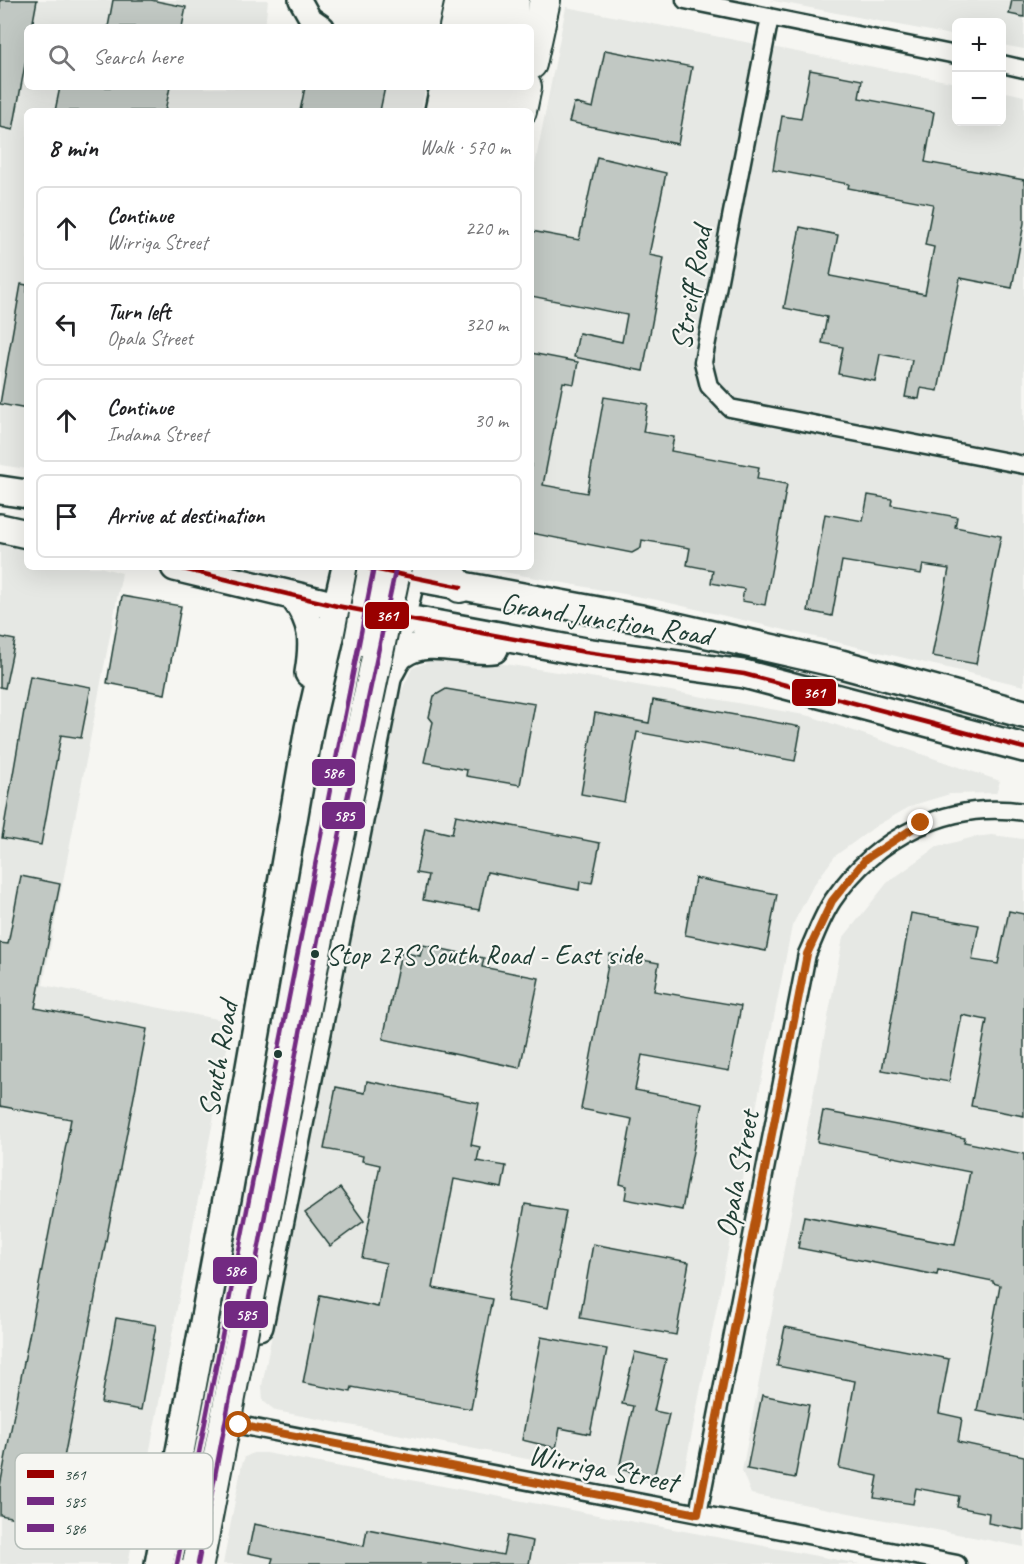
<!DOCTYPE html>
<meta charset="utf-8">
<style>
:root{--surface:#fff;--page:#f6f6f6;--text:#202124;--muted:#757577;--line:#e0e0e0}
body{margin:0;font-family:Caveat,sans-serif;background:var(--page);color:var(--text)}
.controls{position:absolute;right:18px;top:18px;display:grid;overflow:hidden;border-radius:9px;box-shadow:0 6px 24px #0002}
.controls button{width:54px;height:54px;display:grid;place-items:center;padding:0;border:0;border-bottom:2px solid var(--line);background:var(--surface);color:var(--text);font:30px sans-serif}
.stop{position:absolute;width:18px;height:18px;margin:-14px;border:4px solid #b45309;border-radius:50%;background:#fff}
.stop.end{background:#b45309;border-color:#fff;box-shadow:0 2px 6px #0008}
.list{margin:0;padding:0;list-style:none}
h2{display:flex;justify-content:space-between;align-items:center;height:78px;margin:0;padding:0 24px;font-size:26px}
h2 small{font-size:20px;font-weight:400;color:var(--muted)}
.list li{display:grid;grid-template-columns:39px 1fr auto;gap:18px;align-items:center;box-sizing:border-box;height:84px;margin:0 12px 12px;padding:0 12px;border:2px solid var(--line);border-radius:9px}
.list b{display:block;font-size:22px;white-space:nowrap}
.list p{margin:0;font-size:20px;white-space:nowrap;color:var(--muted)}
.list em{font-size:20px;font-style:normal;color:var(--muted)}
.icon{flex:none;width:33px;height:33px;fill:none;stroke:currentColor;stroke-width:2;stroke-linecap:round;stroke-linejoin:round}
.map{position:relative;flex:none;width:1024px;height:1564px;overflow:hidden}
.search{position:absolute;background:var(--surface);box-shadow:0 6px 24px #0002;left:24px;top:24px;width:510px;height:66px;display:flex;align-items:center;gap:15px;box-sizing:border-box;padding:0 21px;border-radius:9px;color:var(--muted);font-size:22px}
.panel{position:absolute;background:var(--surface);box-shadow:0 6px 24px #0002;left:24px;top:108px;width:510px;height:462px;border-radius:9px}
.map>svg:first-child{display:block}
.built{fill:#e6e8e4}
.building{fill:#c1c8c3;stroke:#1f3d34;stroke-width:1.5}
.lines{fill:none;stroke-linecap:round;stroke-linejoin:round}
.minor-casing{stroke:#1f3d34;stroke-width:21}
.tertiary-casing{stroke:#1f3d34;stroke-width:26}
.trunk-casing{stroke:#1f3d34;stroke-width:32}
.motorway-casing{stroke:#1f3d34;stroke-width:34}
.minor{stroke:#f6f6f2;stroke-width:16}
.tertiary{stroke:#f6f6f2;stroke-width:21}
.trunk{stroke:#f6f6f2;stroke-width:27}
.motorway{stroke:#f6f6f2;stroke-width:30}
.motorway-bridge-casing{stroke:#1f3d34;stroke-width:34;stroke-linecap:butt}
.motorway-bridge{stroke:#f6f6f2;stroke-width:30}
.bus-1-casing{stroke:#f6f6f2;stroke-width:9}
.bus-2-casing{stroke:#f6f6f2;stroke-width:9}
.bus-3-casing{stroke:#f6f6f2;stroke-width:9}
.bus-1{stroke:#900;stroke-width:4.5}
.bus-2{stroke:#732a82;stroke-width:4.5}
.bus-3{stroke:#732a82;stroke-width:4.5}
.route{stroke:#b45309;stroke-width:8}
.bus-dot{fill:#1f3d34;stroke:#f6f6f2;stroke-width:2}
.labels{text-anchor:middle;stroke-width:4.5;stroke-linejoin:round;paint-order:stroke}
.bus-label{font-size:28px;fill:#1f3d34;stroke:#f6f6f2;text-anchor:start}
.street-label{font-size:30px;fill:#1f3d34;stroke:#f6f6f2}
.key{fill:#f6f6f2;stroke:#b6beb9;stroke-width:1.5}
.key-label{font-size:16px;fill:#1f3d34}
.line-badge{stroke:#f6f6f2;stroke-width:2}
.badge-label{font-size:16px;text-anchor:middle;font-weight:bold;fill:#fff}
</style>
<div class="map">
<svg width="1024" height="1564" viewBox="0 0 1024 1564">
<rect width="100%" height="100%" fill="#f6f6f2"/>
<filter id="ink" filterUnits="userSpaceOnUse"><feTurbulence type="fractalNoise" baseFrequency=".0167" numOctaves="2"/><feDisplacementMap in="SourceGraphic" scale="12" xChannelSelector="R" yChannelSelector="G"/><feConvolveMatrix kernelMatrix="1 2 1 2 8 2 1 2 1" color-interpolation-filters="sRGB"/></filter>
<g filter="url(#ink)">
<path class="built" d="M0,0H268L265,27H27V87L425,89L421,111H27V469L0,465Z
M769,0H1024V49L1002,45V22H956V36Z
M566,7L956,83V122H1002V91L1024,96V686L657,600L476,567H531V185Z
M0,544L27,550V567H100L122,573L43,985L232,1022L128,1564H0Z
M433,660H477L603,679L810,716L1000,781L996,793L950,794L913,805L876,826L835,856L813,886L792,926L684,1473L676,1485H663L276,1411L263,1401L262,1386L355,904L399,697L412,668Z
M992,835L1024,839V1547L751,1494L742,1471L843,938L887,883L937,847L974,837Z
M253,1453H266L860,1564H223L242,1464L245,1457Z"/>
<path class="building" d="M0,0H37L32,27H27V54L13,130L0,127Z
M113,0H151L186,7L182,27H108Z
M1012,0H1024V17L1009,14Z
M605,50L692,67L678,144L569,122L574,103L593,108Z
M810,70L862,80L859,98L934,112L925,162L1024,180V223L1012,288L960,278L938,391L921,388L919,399L905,397L912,360L880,354L875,381L838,374L843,347L822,343L827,317L784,308L800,227L838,235L830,276L925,294L934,247L925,245L933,204L848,188L849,184L773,170L782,116L801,119Z
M60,87H170L165,111H55Z
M305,87H385L380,111H300Z
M597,157L666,173L649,255L664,258L643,371L574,357L579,333L622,342L627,315L531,296V231L579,240Z
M21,284L27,285V409L0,404Z
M531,353L578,362L574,384L563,382L543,485L587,493L604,397L648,404L643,432L674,437L671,451L759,467L757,479L787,484L765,605L742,601L744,589L711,583L713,570L687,565L690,548L642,540L641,548L632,553L531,533Z
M868,495L892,499L891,505L957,517L955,527L1001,536L976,664L932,656L949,569L923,565L921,574L842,561L832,616L808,611L825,514L863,521Z
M122,596L181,606L165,694L107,683Z
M0,637L15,640L5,688L0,687Z
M30,676L91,687L81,738L61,735L41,845L2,838Z
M446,689L535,704L520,785L466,776L467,770L424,762L433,722L429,717L434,696Z
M653,700L801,727L795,761L637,732L624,802L581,794L595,713L649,723Z
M456,815L600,843L592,883L580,881L579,890L487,872L479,910L423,900L428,875L416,873L425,828L452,834Z
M21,876L60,884L35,1008L147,1029L51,1525L0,1515V1486L71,1119L0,1106V943L8,944Z
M695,878L777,894L766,951L685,935Z
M1009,911L1024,914V1116L971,1106L987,1020L962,1015L949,1082L882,1070L911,913L979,925L972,960L998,964Z
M423,945L484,958L482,967L539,978L520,1068L383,1039L401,952L420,956Z
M610,954L659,963L654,991L741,1006L729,1071L642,1055L635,1090L702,1103L682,1210L625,1199L627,1186L620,1184L632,1119L581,1109Z
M367,1081L479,1103L471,1145L480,1147L477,1161L506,1166L502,1188L454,1179L433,1288L492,1299L471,1409L352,1387L351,1392L303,1383L320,1295L378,1307L386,1263L362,1258L380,1165L362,1161L363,1156L324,1149L336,1087L365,1093Z
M823,1111L965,1138L964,1142L1024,1154V1420L977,1411L1000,1285L993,1283V1281L938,1270L937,1275L798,1248L804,1216L955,1245L970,1172L817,1142Z
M340,1188L364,1221L330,1246L305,1213Z
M525,1204L566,1211L548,1308L507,1301Z
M593,1244L689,1262L676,1335L580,1318Z
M116,1318L156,1325L141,1410L101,1403Z
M785,1327L949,1359L939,1413L962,1418L958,1442L1024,1456V1530L988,1523L989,1513L957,1507L959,1496L916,1488L913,1504L874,1498L878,1476L839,1468L855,1381L777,1366Z
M541,1337L607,1349L590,1434L560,1428L556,1448L522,1440Z
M635,1352L666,1359L654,1411L669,1414L654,1477L619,1469L633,1406L622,1404Z
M762,1395L809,1405L795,1478L747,1469Z
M254,1524L364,1546L367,1529L503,1555L507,1536L533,1541L529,1564H271L273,1558L248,1553Z"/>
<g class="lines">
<g class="minor-casing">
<path id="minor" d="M685,0L956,55
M770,17L703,362L709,386L730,408L1024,465
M1002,64L1024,69
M239,1425L957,1564
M698,1514L807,954C815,937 822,916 833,900C876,837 948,800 1024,812"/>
</g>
<g class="tertiary-casing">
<path id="tertiary" d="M300,0L310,18L323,27"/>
</g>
<g class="trunk-casing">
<path id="trunk" d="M439,111L444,87
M0,490L27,494
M0,528L27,534
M175,567L337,606L585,652L744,674L1024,748
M393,573L641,619L841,664L1024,714
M295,598C314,623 314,642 309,673
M389,673C393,667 396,658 402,654C427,635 466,653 494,649
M259,1326L388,674L411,577
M159,1564L227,1199L309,728L346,567"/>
</g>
<g class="motorway-casing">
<path id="motorway" d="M455,27L461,0
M481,27L486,0
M509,27L514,0
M531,64L545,0
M464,111L469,87
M491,111L496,87
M521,111L526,87
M445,567L460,587
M411,577L414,567"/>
</g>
<use href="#minor" class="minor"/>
<use href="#tertiary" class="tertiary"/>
<use href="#trunk" class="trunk"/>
<use href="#motorway" class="motorway"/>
<g class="motorway-bridge-casing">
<path id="motorway-bridge" d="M360,640L374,567
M198,1564L322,918L396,567"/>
</g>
<use href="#motorway-bridge" class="motorway-bridge"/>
<g class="bus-1-casing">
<path id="bus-1" d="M175,567L337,606L585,652L744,674L1024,748
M364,567L461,587"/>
</g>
<g class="bus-2-casing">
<path id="bus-2" d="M198,1564L322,918L396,567"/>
</g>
<g class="bus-3-casing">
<path id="bus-3" d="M177,1564L374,567"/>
</g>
<use href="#bus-1" class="bus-1"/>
<use href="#bus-2" class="bus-2"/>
<use href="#bus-3" class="bus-3"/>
</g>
</g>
<g class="lines" filter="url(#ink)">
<path class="route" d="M239,1425L698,1514L807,954L832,901L866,859L921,823"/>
</g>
<g class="bus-dot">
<circle cx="315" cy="954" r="5"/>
<circle cx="278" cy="1054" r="5"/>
</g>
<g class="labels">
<g class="bus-label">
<text x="326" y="964">Stop 27S South Road - East side</text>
</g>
<g class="street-label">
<text transform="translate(691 288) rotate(-80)" y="10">Streiff Road</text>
<text transform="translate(606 619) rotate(9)" y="10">Grand Junction Road</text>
<text transform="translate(218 1059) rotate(-80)" y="10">South Road</text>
<text transform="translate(737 1174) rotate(-79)" y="10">Opala Street</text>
<text transform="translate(603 1468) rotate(11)" y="10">Wirriga Street</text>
</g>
</g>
<rect x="15" y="1453" width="198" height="96" rx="9" class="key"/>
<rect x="27" y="1470" width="27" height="8" fill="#900"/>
<rect x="27" y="1497" width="27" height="8" fill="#732a82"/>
<rect x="27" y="1524" width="27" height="8" fill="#732a82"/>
<g class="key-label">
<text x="64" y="1480">361</text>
<text x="64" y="1507">585</text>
<text x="64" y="1534">586</text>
</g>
<g class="line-badge">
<rect x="364" y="601" width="46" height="29" rx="6" fill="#900"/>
<rect x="791" y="678" width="46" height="29" rx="6" fill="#900"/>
<rect x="311" y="758" width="45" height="29" rx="6" fill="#732a82"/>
<rect x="321" y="801" width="45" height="29" rx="6" fill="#732a82"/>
<rect x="212" y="1256" width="46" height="29" rx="6" fill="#732a82"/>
<rect x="223" y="1300" width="46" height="29" rx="6" fill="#732a82"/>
</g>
<g class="badge-label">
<text x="387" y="621">361</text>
<text x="814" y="698">361</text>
<text x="333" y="778">586</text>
<text x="344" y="821">585</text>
<text x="235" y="1276">586</text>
<text x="246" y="1320">585</text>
</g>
</svg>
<div class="controls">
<button>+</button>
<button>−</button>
</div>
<div class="stop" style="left:239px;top:1425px"></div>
<div class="stop end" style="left:921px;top:823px"></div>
<div class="search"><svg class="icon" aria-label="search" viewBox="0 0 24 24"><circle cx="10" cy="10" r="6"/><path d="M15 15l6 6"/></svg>Search here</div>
<section class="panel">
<h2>8 min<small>Walk · 570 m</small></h2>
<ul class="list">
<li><svg class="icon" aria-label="ahead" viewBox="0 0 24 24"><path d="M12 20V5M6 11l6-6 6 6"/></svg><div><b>Continue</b><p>Wirriga Street</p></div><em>220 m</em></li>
<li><svg class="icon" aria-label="left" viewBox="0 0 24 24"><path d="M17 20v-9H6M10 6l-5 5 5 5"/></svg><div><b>Turn left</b><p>Opala Street</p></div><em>320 m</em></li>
<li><svg class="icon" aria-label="ahead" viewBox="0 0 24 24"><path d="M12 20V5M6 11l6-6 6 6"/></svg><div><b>Continue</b><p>Indama Street</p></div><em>30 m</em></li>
<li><svg class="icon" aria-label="arrive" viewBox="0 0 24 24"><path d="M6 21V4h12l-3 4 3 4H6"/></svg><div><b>Arrive at destination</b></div></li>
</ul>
</section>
</div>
